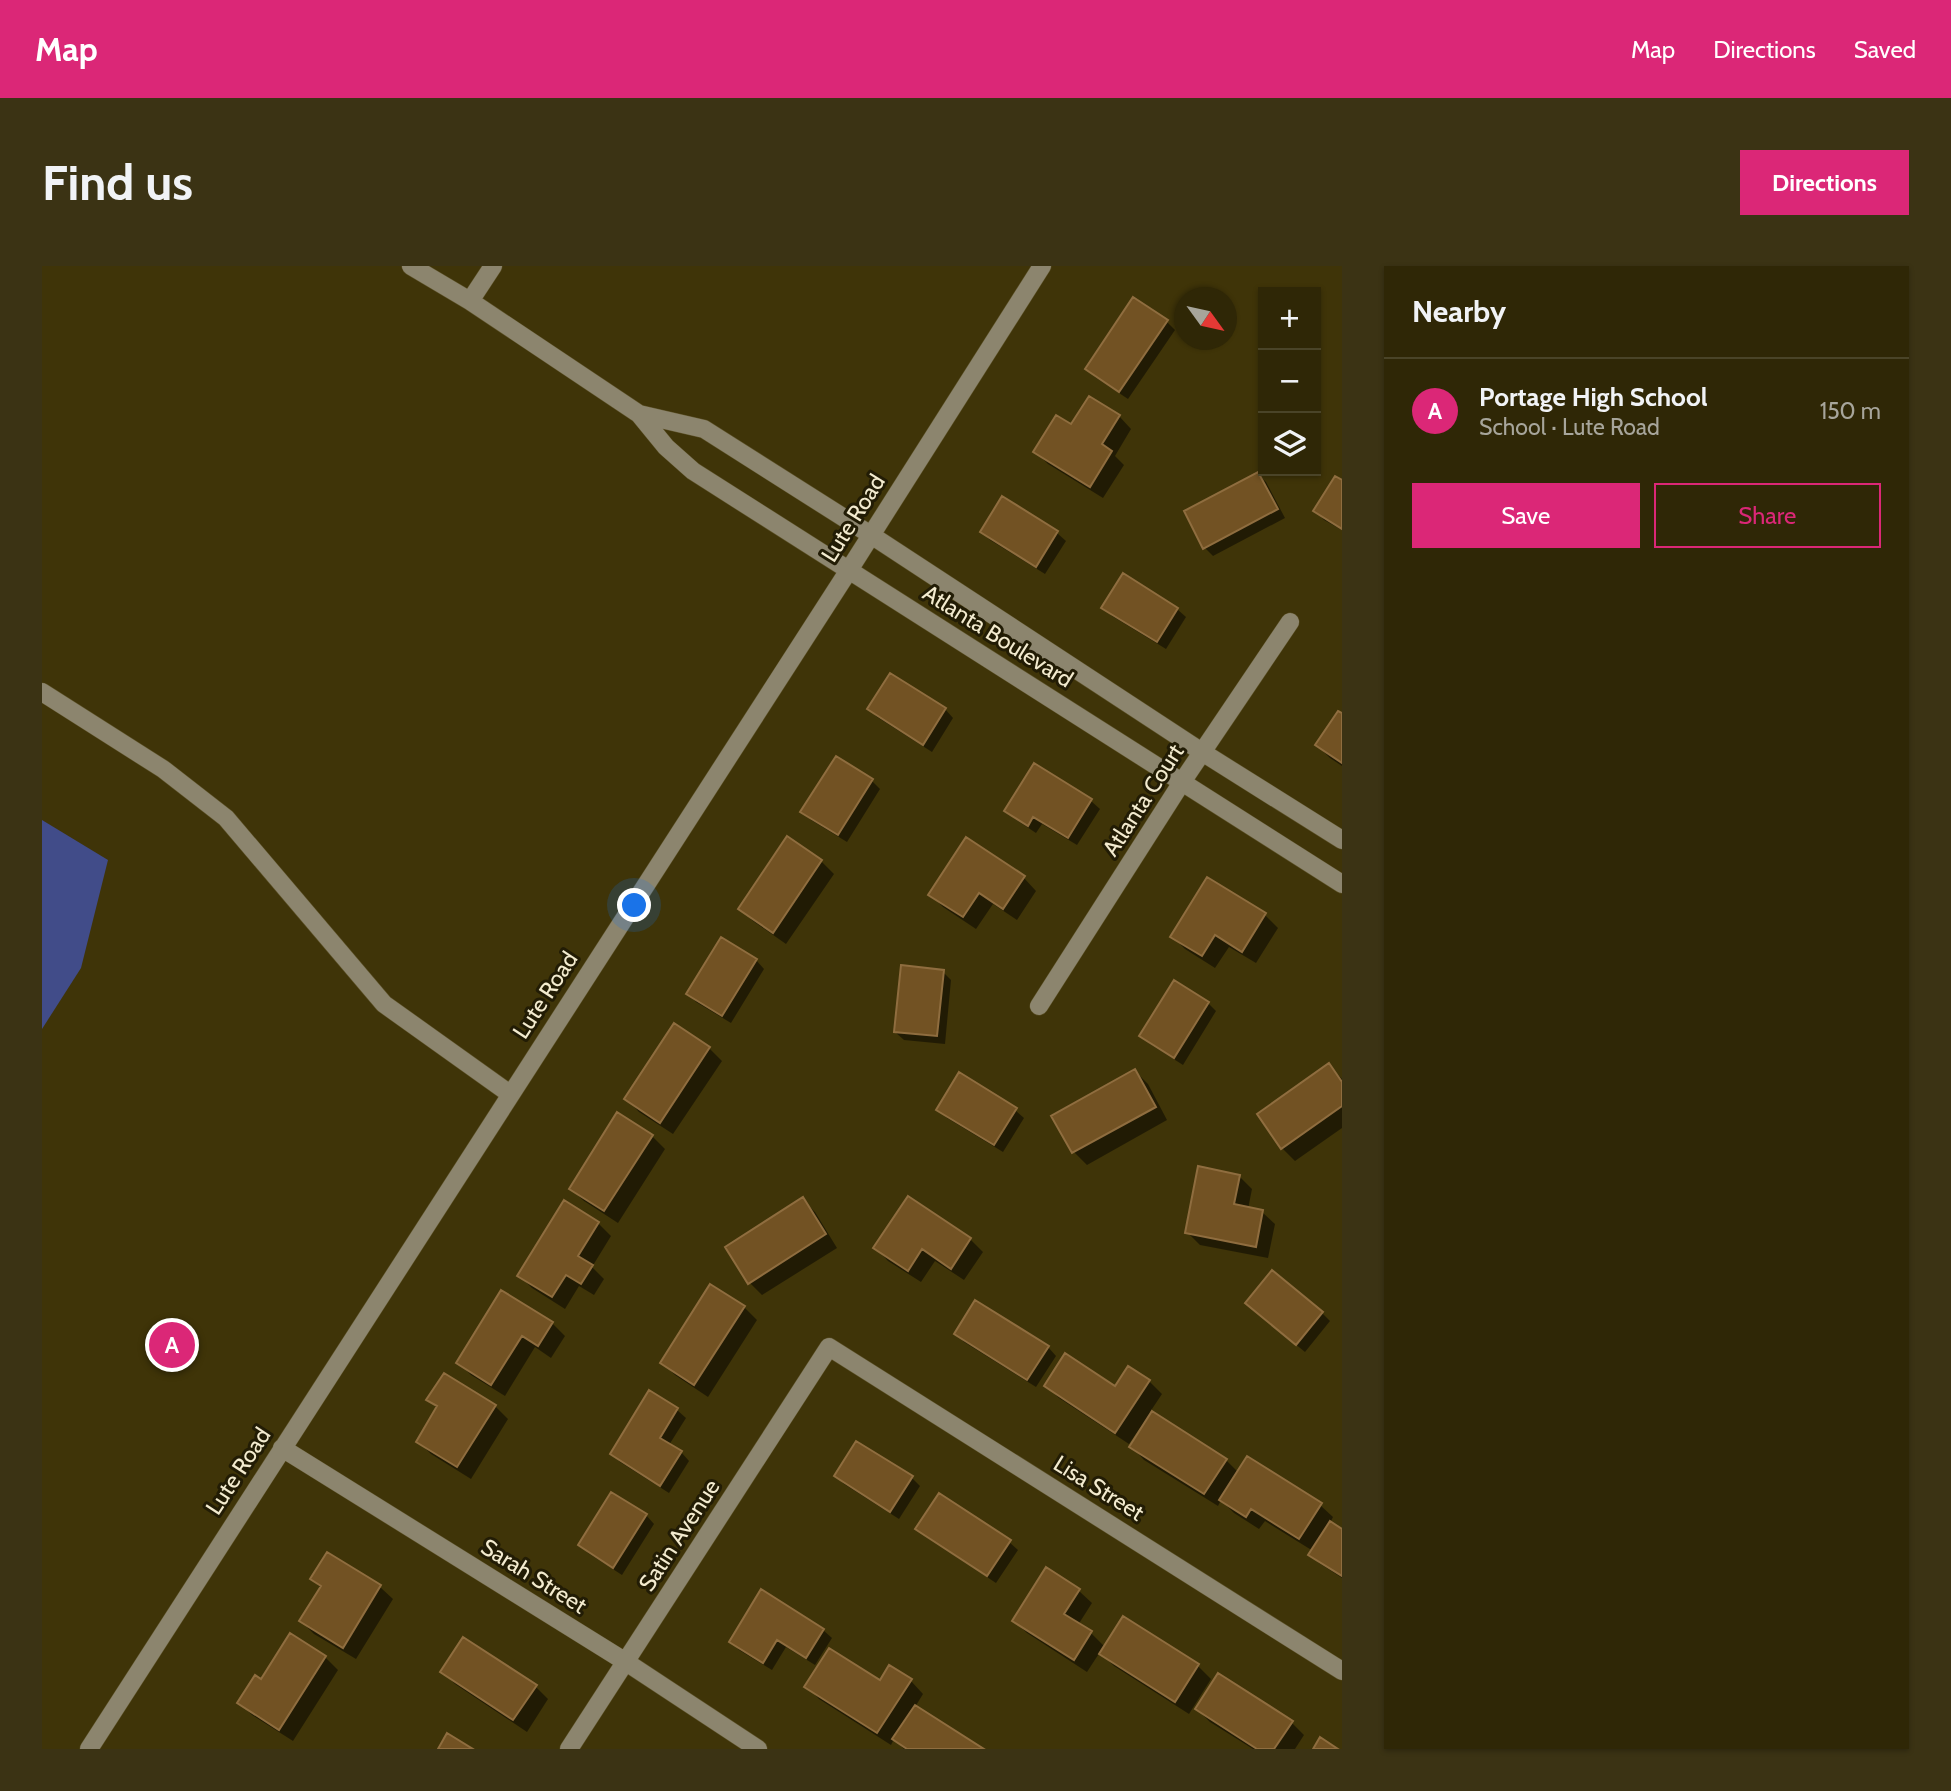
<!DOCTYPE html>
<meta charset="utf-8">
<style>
:root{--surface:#2f2706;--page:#3b3314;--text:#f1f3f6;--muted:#a7a59b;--line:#4a4428;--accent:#db2777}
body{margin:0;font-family:Cabin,sans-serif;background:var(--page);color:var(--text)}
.controls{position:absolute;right:21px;top:21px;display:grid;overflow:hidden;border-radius:0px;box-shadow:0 2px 5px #0004}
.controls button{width:63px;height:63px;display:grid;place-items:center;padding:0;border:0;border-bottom:2px solid var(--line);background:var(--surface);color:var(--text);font:35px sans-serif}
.compass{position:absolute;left:1132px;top:21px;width:63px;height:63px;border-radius:50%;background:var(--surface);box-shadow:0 2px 5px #0004;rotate:123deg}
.you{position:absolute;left:593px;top:640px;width:24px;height:24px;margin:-18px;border:5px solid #fff;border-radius:50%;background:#1a73e8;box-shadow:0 0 0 10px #1a73e833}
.badge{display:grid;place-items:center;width:46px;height:46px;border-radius:50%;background:var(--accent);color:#fff;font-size:23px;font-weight:700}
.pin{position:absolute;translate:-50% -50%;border:4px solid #fff;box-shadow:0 2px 7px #0006}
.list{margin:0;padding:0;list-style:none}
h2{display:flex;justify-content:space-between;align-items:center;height:91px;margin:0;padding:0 28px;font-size:30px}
h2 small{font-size:23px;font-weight:400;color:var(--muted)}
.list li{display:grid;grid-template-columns:46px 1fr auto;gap:21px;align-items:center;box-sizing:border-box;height:105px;padding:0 28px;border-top:2px solid var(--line)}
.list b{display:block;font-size:26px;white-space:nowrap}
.list p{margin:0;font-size:23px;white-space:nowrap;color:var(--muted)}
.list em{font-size:23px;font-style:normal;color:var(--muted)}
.actions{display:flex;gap:14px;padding:21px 28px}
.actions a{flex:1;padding:16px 0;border:2px solid var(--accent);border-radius:0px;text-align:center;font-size:24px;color:var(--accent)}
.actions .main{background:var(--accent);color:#fff}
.icon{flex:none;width:38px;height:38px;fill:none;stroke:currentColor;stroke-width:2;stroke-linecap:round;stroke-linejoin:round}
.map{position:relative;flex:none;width:1300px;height:1483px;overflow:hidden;border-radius:0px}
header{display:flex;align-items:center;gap:42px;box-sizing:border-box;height:98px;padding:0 35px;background:var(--accent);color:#fff}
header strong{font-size:33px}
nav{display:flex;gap:38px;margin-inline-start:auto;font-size:24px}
.intro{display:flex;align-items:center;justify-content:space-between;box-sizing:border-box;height:168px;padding:0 42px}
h1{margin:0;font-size:49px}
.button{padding:18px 32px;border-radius:0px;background:var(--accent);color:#fff;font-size:24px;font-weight:700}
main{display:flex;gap:42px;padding:0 42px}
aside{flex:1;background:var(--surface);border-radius:0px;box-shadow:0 2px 5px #0004}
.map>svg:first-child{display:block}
.green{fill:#414c89}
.shadow{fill:#0007}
.building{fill:#725223;stroke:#8f6d3f;stroke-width:2}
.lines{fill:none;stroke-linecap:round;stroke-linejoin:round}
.minor-casing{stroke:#5c5128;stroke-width:19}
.minor{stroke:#8c856e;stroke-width:18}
.labels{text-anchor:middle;stroke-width:6;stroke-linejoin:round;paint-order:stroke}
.street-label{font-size:23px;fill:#f3ebcf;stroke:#221c05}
</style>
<header>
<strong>Map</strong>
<nav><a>Map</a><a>Directions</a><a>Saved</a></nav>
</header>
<div class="intro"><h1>Find us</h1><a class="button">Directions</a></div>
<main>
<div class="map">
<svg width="1300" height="1483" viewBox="0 0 1300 1483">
<rect width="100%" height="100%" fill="#3f3408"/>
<path class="green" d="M0,554L66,594L39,702L0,763Z"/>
<path class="shadow" d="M1125,56L1133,64L1086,133L1053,111L1045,103Z
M1077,150L1089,163L1073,190L1082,199L1061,232L1006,198L994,186L1030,160Z
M1216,208L1224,216L1243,252L1171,290L1163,282Z
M1300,216V264L1282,254L1274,245Z
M960,233L1015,267L1024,275L1003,308L948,274L940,266Z
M1062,341L1135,343L1144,351L1124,383L1070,350Z
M827,443H903L911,452L890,486L835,451Z
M1300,449V500L1288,492L1275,479Z
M992,500L1049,535L1058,543L1035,579L1000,558L994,567L973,553L964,545Z
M830,515L838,523L805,576L769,554L761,545Z
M779,595L792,608L744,678L711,655L698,643Z
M982,612L994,625L975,654L951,638L934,663L901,641L888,628Z
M1165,613L1223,649L1236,662L1214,697L1187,681L1173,702L1143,683L1130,670Z
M714,694L722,703L689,757L654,736L646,727Z
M901,706L909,714L903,778L862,774L853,766Z
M1166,737L1174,745L1141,799L1108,778L1099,770Z
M633,760L667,782L680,795L631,868L597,846L585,833Z
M1287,799L1300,813V862L1253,895L1240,882Z
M1093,805L1106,818L1125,854L1045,899L1032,886L1012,851Z
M897,843L973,844L982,852L961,886L905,852Z
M610,870L623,883L576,957L542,935L529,923Z
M1197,910L1210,923L1206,943L1220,946L1233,958L1226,992L1158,979L1145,966Z
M761,934L773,946L795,982L720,1029L707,1016Z
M556,957L569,970L550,1001L562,1013L552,1029L537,1020L523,1043L490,1022L477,1009Z
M928,973L941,986L922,1014L893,995L879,1016L846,995L834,982Z
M669,1020L702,1041L715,1054L666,1131L633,1109L620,1096Z
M1214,1046L1280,1047L1288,1055L1263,1086Z
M510,1057L523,1070L509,1092L493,1081L463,1130L429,1109L416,1096Z
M914,1067L1006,1081L1014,1090L994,1121L922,1076Z
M1087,1102L1107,1115L1120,1128L1108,1146L1184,1194L1197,1207L1278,1239L1291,1251L1288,1257L1300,1265V1312L1277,1297L1269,1288L1271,1285L1223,1255L1217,1263L1192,1247L1179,1234L1176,1240L1102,1194L1090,1181L1100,1164L1098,1162L1087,1178L1017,1132L1004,1120L1074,1122Z
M608,1127L635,1144L644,1152L627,1179L639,1186L647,1195L627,1227L578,1196L570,1188Z
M387,1133L453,1140L466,1153L429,1213L389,1188L376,1175L396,1143Z
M794,1210L870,1212L878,1220L857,1253L802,1218Z
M604,1249L612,1258L580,1309L546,1287L538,1279Z
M876,1262L967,1276L976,1284L954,1317L884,1271Z
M286,1288L338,1321L351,1333L314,1393L272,1368L259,1355L279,1322L270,1313Z
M1004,1304L1037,1325L1050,1337L1036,1359L1049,1367L1063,1381L1082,1352L1156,1400L1169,1413L1147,1448L1072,1400L1058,1386L1045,1406L985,1367L972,1355Z
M781,1364L790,1372L773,1399L744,1381L730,1404L697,1384L689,1375Z
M248,1369L283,1391L296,1404L251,1475L210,1449L197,1436L219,1415Z
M400,1405L493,1420L506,1433L485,1466L413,1418Z
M869,1415L881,1428L873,1441L939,1483H862L852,1473L849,1479L777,1433L765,1420Z
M1155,1443L1249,1456L1262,1469L1253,1483H1211L1168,1456Z"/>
<path class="building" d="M1091,31L1126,54L1077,126L1043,103Z
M1047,130L1078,149L1060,178L1070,185L1048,221L991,186L1014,149L1029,158Z
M1216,206L1236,243L1161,283L1142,245Z
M1293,210L1300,214V263L1271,245Z
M960,230L1016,265L994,301L938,266Z
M1081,307L1136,342L1115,376L1059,342Z
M848,407L904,442L881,479L825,443Z
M1296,445L1300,447V497L1273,479Z
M794,490L831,513L796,569L758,546Z
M992,497L1050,533L1026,572L991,551L986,560L962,545Z
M745,570L780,594L731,667L696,643Z
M924,571L983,610L961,643L937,627L921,651L886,629Z
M1165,611L1224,647L1200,686L1173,669L1160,690L1128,671Z
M679,671L715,693L680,750L644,728Z
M859,699L902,704L895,770L852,766Z
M1132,714L1167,736L1132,792L1097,770Z
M632,757L668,781L618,857L582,833Z
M1287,797L1300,816V840L1239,883L1215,848Z
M1093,803L1114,841L1030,887L1009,850Z
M917,806L975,842L952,879L894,844Z
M575,846L611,869L562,945L527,923Z
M1156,900L1198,909L1192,938L1221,944L1214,981L1143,967Z
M866,930L929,972L909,1003L880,983L866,1005L831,982Z
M761,931L784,968L706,1018L683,981Z
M522,934L557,956L536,990L551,999L539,1018L524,1009L510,1031L475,1010Z
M1230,1004L1281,1046L1254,1079L1203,1037Z
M668,1018L703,1040L652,1119L618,1097Z
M459,1024L511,1056L496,1080L480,1070L449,1119L414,1097Z
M933,1034L1007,1080L985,1114L912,1068Z
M1023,1087L1073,1120L1086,1100L1108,1114L1073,1167L1002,1120Z
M402,1107L454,1139L415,1201L374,1176L395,1140L384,1134Z
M607,1124L636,1142L618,1172L640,1185L618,1220L568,1188Z
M1110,1145L1185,1193L1162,1228L1087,1181Z
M814,1175L871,1210L848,1246L792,1210Z
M1205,1190L1280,1237L1257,1273L1209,1243L1204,1251L1177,1234Z
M569,1226L605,1248L571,1302L536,1279Z
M897,1227L969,1274L945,1310L873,1263Z
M1288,1255L1300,1263V1310L1266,1289Z
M285,1286L339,1319L301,1382L257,1355L279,1320L268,1313Z
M1004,1301L1038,1323L1022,1348L1050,1365L1032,1394L970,1355Z
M719,1323L782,1363L764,1392L735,1374L721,1397L687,1376Z
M1081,1350L1157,1398L1133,1436L1057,1388Z
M248,1367L284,1390L237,1464L195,1437L213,1409L219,1413Z
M421,1371L495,1419L471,1454L398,1406Z
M787,1382L838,1414L847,1399L870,1413L835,1467L762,1421Z
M1176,1407L1251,1455L1232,1483H1215L1153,1443Z
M873,1439L942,1483H865L850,1473Z
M405,1467L431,1483H396Z
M1278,1471L1296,1483H1271Z"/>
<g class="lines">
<g class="minor-casing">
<path id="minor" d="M369,0L428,35L597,148L624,181L651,205L1300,618
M428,35L451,0
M597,148L662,163L829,269L1160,486L1300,574
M0,426L121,503L184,552L342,738L468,828
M997,740L1140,516L1248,356
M240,1182L584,1396L716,1483
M47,1483L807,304L1000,0
M527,1483L787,1081L1300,1405"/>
</g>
<use href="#minor" class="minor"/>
</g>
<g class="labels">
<g class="street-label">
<text transform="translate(811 252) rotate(-58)" y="8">Lute Road</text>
<text transform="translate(956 370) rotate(32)" y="8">Atlanta Boulevard</text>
<text transform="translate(1101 534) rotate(-57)" y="8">Atlanta Court</text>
<text transform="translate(503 729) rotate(-57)" y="8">Lute Road</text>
<text transform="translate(196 1205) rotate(-57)" y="8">Lute Road</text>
<text transform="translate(1057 1222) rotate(32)" y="8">Lisa Street</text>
<text transform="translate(637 1269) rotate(-57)" y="8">Satin Avenue</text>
<text transform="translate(492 1310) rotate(32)" y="8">Sarah Street</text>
</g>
</g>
</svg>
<div class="controls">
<button>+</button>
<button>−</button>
<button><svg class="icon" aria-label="layers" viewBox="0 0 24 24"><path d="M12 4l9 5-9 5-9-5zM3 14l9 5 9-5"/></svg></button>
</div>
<svg class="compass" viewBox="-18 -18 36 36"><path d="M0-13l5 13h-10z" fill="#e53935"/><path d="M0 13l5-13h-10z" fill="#a7a59b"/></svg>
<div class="you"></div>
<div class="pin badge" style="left:130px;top:1079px">A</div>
</div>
<aside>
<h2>Nearby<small></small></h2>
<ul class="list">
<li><span class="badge">A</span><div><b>Portage High School</b><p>School · Lute Road</p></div><em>150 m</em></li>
</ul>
<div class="actions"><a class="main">Save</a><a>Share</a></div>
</aside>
</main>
